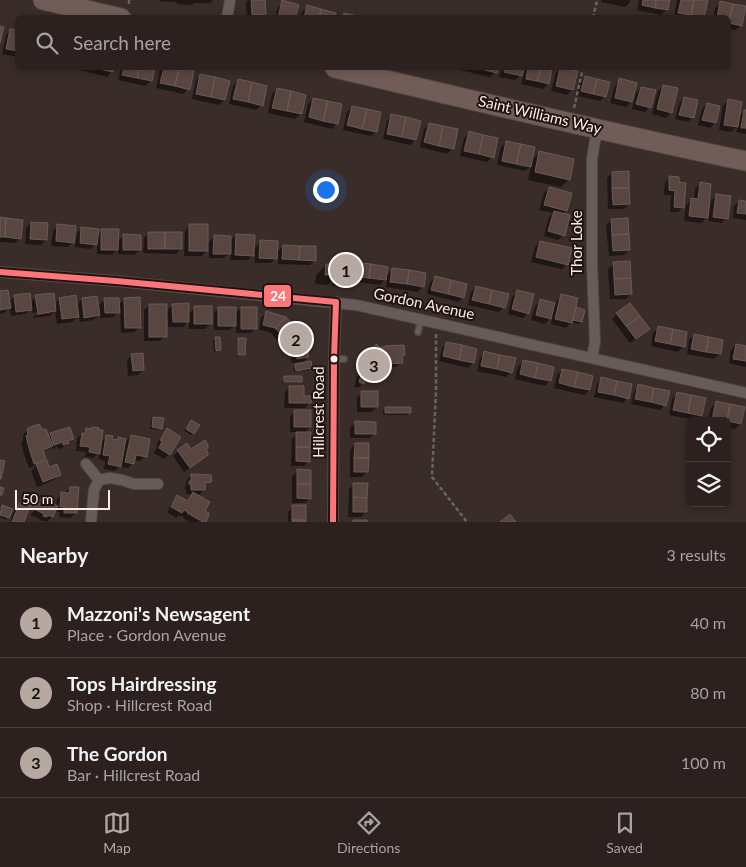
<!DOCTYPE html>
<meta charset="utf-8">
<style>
:root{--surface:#2c211e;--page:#342927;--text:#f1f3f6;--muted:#a6a3a4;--line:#483e3c;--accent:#b8a8a2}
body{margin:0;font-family:Lato,sans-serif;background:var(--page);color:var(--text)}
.controls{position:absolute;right:15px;bottom:15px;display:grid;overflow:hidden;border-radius:8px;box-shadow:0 2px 8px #0003}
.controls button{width:45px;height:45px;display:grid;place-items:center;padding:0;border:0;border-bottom:1px solid var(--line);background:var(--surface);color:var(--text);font:25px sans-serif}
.scale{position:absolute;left:15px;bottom:12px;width:95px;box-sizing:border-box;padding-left:5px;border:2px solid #fceae4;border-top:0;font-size:14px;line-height:18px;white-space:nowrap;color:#fceae4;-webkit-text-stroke:4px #201411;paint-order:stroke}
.you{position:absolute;left:325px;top:189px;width:18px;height:18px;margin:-12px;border:4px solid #fff;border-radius:50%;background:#1a73e8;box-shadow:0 0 0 8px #1a73e833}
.badge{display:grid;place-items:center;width:32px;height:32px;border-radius:50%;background:var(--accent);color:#111;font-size:16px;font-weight:700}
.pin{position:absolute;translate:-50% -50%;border:2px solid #fff;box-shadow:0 1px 5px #0006}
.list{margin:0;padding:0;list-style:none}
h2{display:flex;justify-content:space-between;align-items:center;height:65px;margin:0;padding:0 20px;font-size:21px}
h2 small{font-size:16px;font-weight:400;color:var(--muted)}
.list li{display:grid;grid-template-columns:32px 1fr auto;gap:15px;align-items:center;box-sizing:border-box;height:70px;padding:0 20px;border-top:1px solid var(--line)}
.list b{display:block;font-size:19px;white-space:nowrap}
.list p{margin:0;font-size:16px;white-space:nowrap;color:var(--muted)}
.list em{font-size:16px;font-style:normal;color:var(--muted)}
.icon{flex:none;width:28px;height:28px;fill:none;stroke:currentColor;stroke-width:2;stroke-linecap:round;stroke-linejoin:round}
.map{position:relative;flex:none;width:746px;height:522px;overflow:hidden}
.search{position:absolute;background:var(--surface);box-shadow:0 2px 8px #0003;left:15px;right:15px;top:15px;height:55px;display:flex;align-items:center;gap:12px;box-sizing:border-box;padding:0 18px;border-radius:8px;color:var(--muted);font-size:19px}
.sheet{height:275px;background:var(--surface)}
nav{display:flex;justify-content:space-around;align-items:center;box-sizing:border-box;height:70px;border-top:1px solid var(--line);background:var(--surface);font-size:14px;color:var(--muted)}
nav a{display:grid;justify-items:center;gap:2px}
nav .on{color:var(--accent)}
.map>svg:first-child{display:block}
.shadow{fill:#0007}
.building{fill:#5a4641;stroke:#685b57}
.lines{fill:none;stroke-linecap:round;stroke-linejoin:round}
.lane-casing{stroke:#554844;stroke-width:8}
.street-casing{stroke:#554844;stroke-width:12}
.highway-casing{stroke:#554844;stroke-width:21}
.path{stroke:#6d6360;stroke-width:2.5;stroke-dasharray:4 2.5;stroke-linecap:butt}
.lane{stroke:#675c59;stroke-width:5}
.street{stroke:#675c59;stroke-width:10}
.highway{stroke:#715d57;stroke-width:19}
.bus-1-casing{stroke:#201411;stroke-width:10}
.bus-1{stroke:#fd7679;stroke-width:6}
.bus-dot{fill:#fceae4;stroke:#201411;stroke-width:2}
.labels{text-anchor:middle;stroke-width:4;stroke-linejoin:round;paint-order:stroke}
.street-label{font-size:15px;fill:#fceae4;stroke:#201411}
.line-badge{stroke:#201411;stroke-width:2}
.badge-label{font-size:14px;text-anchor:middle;font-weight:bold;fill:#fff}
</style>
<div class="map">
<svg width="746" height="522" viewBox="0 0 746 522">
<rect width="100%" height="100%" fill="#3a2c28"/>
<path class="shadow" d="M160,0H213L210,3H194L192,5L177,4V2L160,1Z
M249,0H264L265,13L261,18H247L246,2Z
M601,0H630V2L625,7L601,2Z
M639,0H668L667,9L661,15L637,10Z
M677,0H706L702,18L674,17Z
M283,2L294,18H275L278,7Z
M721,3L741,25L736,30L728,29V18H713L715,8Z
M307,7L333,18H301L302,12Z
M11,30L18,32V57L2,54L6,35Z
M80,68H113L112,71L107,77L80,70Z
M121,68H153L151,81L145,86L118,80Z
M162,68H178L192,71L188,89L183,94L156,88L160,70Z
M461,68H496L495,72L490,77L460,70Z
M502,68H522L521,75L515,80L499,77Z
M527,68H540L551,70L548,84L543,89L521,84L525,70Z
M561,68L572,90L567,95L551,91L556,73Z
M201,75L224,100L219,105L192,99L196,80Z
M585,77L605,96L600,101L577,96L580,82Z
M620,80L631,102L626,107L610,103L615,85Z
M238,81L262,105L256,110L229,104L233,86Z
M663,86L671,113L666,118L652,114L658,91Z
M641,88L650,107L645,112L632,109L636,93Z
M277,89L304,96L300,114L295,119L268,113L272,94Z
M684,98L693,117L688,122L675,119L679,103Z
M313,99L337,123L332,129L304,122L308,104Z
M729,100L738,117L744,111L746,112V134L736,132L738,125L731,132L719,130L723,106Z
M707,104L715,123L710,128L698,125L702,109Z
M352,107L376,131L371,136L343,130L347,112Z
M392,115L419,122L415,140L410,145L383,139L387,121Z
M429,124L452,149L447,154L420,147L424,129Z
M469,133L493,157L487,162L460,156L464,138Z
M506,142L531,161L540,152L569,179L561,187L528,180L531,166L525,171L497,165L501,147Z
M612,173L629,204L624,209H608L607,178Z
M670,177L683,207L678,212H670L671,195H664L665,182Z
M700,184L706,218L701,223L684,221L686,205L691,200H694L695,189Z
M549,188L566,211L562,214L564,235L558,240L544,236L549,217L553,213L539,210L544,193Z
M716,196L726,218L721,223L708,221L711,201Z
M739,201L746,202V220L733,218L734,206Z
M0,219L20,238L15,243L0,242Z
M611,220L629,250L624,255L609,256L606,225Z
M31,223L46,240L41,245L25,244L26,228Z
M58,226L73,242L68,247L51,246L53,231Z
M190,226L207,244L214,237L229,242L236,235L253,249L261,242L276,254L283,246L315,260L310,265L278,264V256L271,263H255V253L248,260H230L231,252L224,258H209V248L202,256H184L185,231Z
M82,228L97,236L102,230L117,242L123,236L140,250L134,255L118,254V248L112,255L97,254V243L90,249L75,247L77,233Z
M149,233L181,249L176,254L143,253L144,238Z
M540,242L567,264L562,269L531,262L535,247Z
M341,258L351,267L355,263L385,277L393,269L423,286L418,292L386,287L387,277L380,285L348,281L343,286H332V281L328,285L315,284L316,275L326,265H334Z
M614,264L631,293L626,299H610L608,269Z
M435,277L463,297L458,302L427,294L430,282Z
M476,287L504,307L499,312L468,305L471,292Z
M0,292L9,302L15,296L30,303L36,296L54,304L59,299L76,306L82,299L98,310H99V305L105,299L118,305L125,299L140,327L134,332L121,333L120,311L113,317L100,318V314L93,320L80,322L79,316L72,322L57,324L55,311L50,316L33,318V316L51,313V311L32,313V308L25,314L11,316L10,307L4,313L0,314Z
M517,292L528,313L523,318L508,314L512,297Z
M562,296L573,312L577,309L584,311L581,322L578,324L571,322L566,328L551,324L553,315L545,324L531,320L535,306L540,301L556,304L557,301Z
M150,305L165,312L173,305L188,314L195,308L210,324L205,329H189V320L183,327H168V319H165V336L160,341H144V310Z
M219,308L234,315L241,308L256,328L251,333H236V324L229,330H214V313Z
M266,313L308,357L303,362L292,363L290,354L270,332L259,330L261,318Z
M617,314L643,333L630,343L612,319Z
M658,328L683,347L678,352L651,346L653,333Z
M694,335L719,354L714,359L687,354L689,340Z
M215,338L219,350L217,352H214L213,340Z
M239,339L244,354L242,356H237V341Z
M447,343L473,363L468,368L439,361L442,348Z
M736,345L746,347V367L729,363L731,350Z
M379,348L404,355L401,357L402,362L396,367L380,368L377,379L372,384L370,383L371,382L364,380L363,383L358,388L354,387L360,367L363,363L361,359L366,354Z
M485,353L511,372L506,377L477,371L480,358Z
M132,355L143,370L138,375L128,376L127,360Z
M523,361L550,380L545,386L515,379L518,366Z
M296,366L311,368L309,370L294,372V368Z
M562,370L589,390L584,395L554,388L557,375Z
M285,377L300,381L298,383H282L283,380Z
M602,379L628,398L623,403L594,397L597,384Z
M639,386L665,405L660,410L631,404L634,391Z
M290,387L310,403L305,408H284L285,392Z
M362,392L377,407L372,412H357V398Z
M677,394L701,415L696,420L669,415L672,399Z
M716,403L740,424L735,429L727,427V421H708L711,408Z
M385,408L409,413L407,415H383V411Z
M295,411L310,427L303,434L309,461L304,466H291L292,439L299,432H290V416Z
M154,418L161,428L159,430L150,429L151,420Z
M189,423L193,433L191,435L184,431Z
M356,423L375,433L370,438H350V428Z
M28,429L48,437L51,434L73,439L62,448L58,449V447L49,449V448L42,452L48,468L59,475L54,480L37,487L31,471L37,465L29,468L24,454L21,442L23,440V435Z
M86,429L100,443L107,436L111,440L116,441L119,438L124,443L131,436L145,456L140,461L133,460V463L128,468L119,467L115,471L104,469L105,461L98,459L100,452L93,458L85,457L86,452L76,451L77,439Z
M167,430L169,454L164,459L154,453L158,446L156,445L162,435Z
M355,444L367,472L362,477H350V450Z
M205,450L207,455L201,460L184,472L173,456L178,451Z
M298,471L310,498L305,503H292V476Z
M191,475L211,480L204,486V490L198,496L203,511L204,522H189L183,518L184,517L179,515L176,518L167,512L173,502L178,497L187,502L193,495L186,494V489H184L186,485V481Z
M354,484L366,512L361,517H348L349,489Z
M70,488L76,513L70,518L59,517L60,512L54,511L52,517L47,522L42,520L40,521H39L40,519L30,515L37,508H33L30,511L27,509L22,522H10L15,509L20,504L28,507L33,497L56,507L57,499Z
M3,506L8,517L6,520L0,517V510Z
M293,507L305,522H288V512Z"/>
<path class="building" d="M251,0H265L266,14L252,15Z
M282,0L299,5L295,18H278Z
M643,0H656L655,8L642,5Z
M656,0H670L668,10L655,8Z
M681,0H694L691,15L678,13Z
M694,0H708L704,18L691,15Z
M720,1L733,4L729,23L728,18H717Z
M733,4L746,6L742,26L729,23Z
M307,5L321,9L319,18H304Z
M321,9L336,13L335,18H319Z
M344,13L362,17V18H343Z
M0,26L4,27L0,43Z
M10,29L18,30V51L6,49Z
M99,68H114L113,72L99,69Z
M124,68H139L137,78L122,75Z
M139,68H155L152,81L137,78Z
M164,68H179L175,86L160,83Z
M179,68L194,70L190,90L175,86Z
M481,68H498L497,73L481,69Z
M505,68H524L522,76L504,72Z
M528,68H541L537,81L526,79Z
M541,68L552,69L549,84L537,81Z
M560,68L578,71L573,90L556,86Z
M200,74L215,77L211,97L196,94Z
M585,76L597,79L593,94L581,91Z
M215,77L230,81L225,100L211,97Z
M619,78L637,83L632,102L615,98Z
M238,79L252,82L248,102L233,99Z
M597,79L610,82L606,97L593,94Z
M252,82L267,86L263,106L248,102Z
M663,85L678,88L672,113L657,109Z
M641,87L656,90L651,108L636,104Z
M277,88L291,91L287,111L272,108Z
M291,91L306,95L302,114L287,111Z
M684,97L698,100L694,118L679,115Z
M313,98L328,101L323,121L309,117Z
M728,99L742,102L738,127L724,125Z
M328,101L342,104L338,124L323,121Z
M707,103L720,106L716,123L702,120Z
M352,106L367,109L362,129L347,125Z
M367,109L381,112L377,132L362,129Z
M744,110H746V128H741Z
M391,114L406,117L402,137L387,134Z
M406,117L421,121L416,140L402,137Z
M429,123L443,126L439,146L424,142Z
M443,126L458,129L454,149L439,146Z
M469,131L483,135L479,154L464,151Z
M483,135L498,138L494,158L479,154Z
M506,141L521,144L516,164L502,161Z
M521,144L535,147L531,167L516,164Z
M539,151L574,159L570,180L535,172Z
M629,171V188H612V172Z
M669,176L679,177V182L686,183L684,208L674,207L675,191L669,190Z
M700,182L711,184L708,218L689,216L691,198L698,199Z
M549,187L572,193L567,211L544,205Z
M612,188H629L630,204L613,205Z
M716,194L731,196L728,219L713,217Z
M739,200L746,201V214L737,213Z
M554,211L570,215L565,236L548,231Z
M0,217L6,218L5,237H0Z
M6,218L23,220L21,239L5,237Z
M628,218L629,234L612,235L611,219Z
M31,222L48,223L47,240L30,239Z
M57,224L76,226L74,243L56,241Z
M189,224H208V251H189Z
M81,227L99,229L97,245L80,243Z
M101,229H119L118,250H101Z
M148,232H165V249H148Z
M165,232H182V249H165Z
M123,234L141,235V250H123Z
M236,234L255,235L254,256L235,255Z
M629,234L630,250L613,251L612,235Z
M214,235L231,236V254H213Z
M260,240L278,241L277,259L259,258Z
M540,241L572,248L568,265L536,257Z
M283,245L300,246L299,260L282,259Z
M300,246H316V261L299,260Z
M340,257L353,258L352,279L340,278Z
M630,261L631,278L614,279L613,262Z
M354,262L371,264L369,278L352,276Z
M326,264H340V275H325Z
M371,264L388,267L386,280L369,278Z
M392,268L409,270L407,284L390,282Z
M409,270L426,273L424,287L407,284Z
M435,276L451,280L448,294L431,290Z
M631,278L632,294L615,295L614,279Z
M451,280L467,284L464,298L448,294Z
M476,286L492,290L489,304L472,300Z
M8,290L11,308L0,310V291Z
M492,290L509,294L505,308L489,304Z
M517,290L534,294L529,314L512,309Z
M30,293L32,310L16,312L14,295Z
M54,293L56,311L38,314L35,295Z
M561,294L578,298L572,323L555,319Z
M76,295L79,317L62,319L59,298Z
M97,296L100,315L84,318L82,298Z
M140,297L141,328H125L124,298Z
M104,298H119L120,313H105Z
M540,299L555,303L551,319L536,315Z
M189,303V322H173L172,304Z
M630,303L640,316L626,326L616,313Z
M149,304H167V337H149Z
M194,306H212V324H194Z
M218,307H236V326H218Z
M241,307H257V329H241Z
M576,307L585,310L582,322L573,320Z
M266,311L286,317L275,328L263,325Z
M640,316L650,329L636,339L626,326Z
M286,317L297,329L286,339L275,328Z
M658,326L673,329L670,344L655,341Z
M297,329L306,339L295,349L286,339Z
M673,329L687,332L685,347L670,344Z
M694,334L709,337L706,352L691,349Z
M215,337H220L221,350L216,351Z
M709,337L723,340L721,354L706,352Z
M238,338H246L245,355H238Z
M306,339L309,357L297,359L295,349Z
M446,342L462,345L459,360L443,356Z
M377,344L379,347H385V346L404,345L405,355L402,356L403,363L387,364L382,367L378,379H375V377L370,376L371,374H368L364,384L359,382L365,361H366L367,357L365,353Z
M736,344L746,346V361L733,359Z
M462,345L477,349L474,363L459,360Z
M484,351L500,355L497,369L481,366Z
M143,353L144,370L133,371L131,354Z
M500,355L516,358L512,373L497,369Z
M523,360L538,363L535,378L520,374Z
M311,361L312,368L296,371L295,364Z
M538,363L554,367L551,381L535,378Z
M562,369L578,372L574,387L559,383Z
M578,372L593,376L590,390L574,387Z
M284,376H302V382H284Z
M601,377L617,381L614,395L598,392Z
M617,381L632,384L629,399L614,395Z
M638,384L654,388L651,402L635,399Z
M289,386H304V396H312L311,403H289Z
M654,388L670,391L666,406L651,402Z
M361,391H378V407H361Z
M677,392L691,395L688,413L673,410Z
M691,395L706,398L702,416L688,413Z
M716,401L730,404L727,421L712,419Z
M730,404L745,407L741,424L727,421Z
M385,407H411V413H385Z
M294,410H311V427H294Z
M153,417L164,418L162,429L152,427Z
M191,420L200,425L194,434L186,429Z
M355,421L376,422V434H355Z
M39,424L43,430L46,429L53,446L43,450L46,459L34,464L29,448L26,436L28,435L27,430L28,428Z
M70,427L74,439L68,441L69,443L63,445V442L54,445L50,433Z
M92,427L99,428V430H103L100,454L89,452L90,447L80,446L82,433H85L86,428L91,429Z
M167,428L181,437L170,455L159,448L162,441L160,440Z
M296,432H311L310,447H296Z
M106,435L113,436L112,439L118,440V437L126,439L121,467L108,464L110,456L103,455Z
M131,435L150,439L147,457L136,455L134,464L125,462Z
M205,440L208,445V448L206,450L208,452V455L190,468L177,450L187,443L191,449Z
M355,443H369V458H354Z
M296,447H310V462L296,461Z
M354,458H369L368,472H354Z
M0,460L5,461L1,479H0Z
M47,460L49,467L57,464L61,475L43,482L36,464Z
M297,469L311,470V484H297Z
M191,474L211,475L212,481L209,483L206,482L205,490H191V484H189V481H191Z
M353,483H368L367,498L353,497Z
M297,484H311V499L297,498Z
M0,487L4,488L2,495H0Z
M70,487H79L77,513H64V507H60L61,492L69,493Z
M193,492L210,502L205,511L209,513V515L206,522H203L187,513L188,512L184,510L182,513L171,507L177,495L188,501Z
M33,496L38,498L34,509L29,507L30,506H28Z
M353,497L367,498V512H353Z
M38,498L58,506L53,517L47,515V517L43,516L44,514L34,509Z
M20,502L30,506L24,522H12Z
M2,505L13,509L9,518L0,515Z
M292,505H306V520H292Z
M510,514L516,522H500Z
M292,520H306V522H292Z
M353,520H367V522H353Z"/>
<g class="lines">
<g class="lane-casing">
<path id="lane" d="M418,332L421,319
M334,359H344"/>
</g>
<g class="street-casing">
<path id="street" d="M227,18L230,0
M0,272L116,281L356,305L746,393
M592,358L595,342L592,266V159L597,129
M86,464L99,480
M91,522L94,490L99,480L110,478L122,480L134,484H158
M333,522L334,359L336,302"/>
</g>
<g class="highway-casing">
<path id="highway" d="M43,0L121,18
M335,68C472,100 608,133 746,161"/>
</g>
<path class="path" d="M129,0V5
M593,18L597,0
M574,108L583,68
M436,334V391L432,477L467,522"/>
<use href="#lane" class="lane"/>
<use href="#street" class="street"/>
<use href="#highway" class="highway"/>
<g class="bus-1-casing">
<path id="bus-1" d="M0,272L116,281L336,302L334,359L333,522"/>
</g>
<use href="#bus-1" class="bus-1"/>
</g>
<circle class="bus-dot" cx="334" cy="359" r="4.5"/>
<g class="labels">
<g class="street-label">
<text transform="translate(540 115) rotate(13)" y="5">Saint Williams Way</text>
<text transform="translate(577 243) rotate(-90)" y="5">Thor Loke</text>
<text transform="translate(424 304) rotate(12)" y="5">Gordon Avenue</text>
<text transform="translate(319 412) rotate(-90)" y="5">Hillcrest Road</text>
</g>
</g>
<rect class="line-badge" x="263" y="284" width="29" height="24" rx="5" fill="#fd7679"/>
<g class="badge-label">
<text x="278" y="301">24</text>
</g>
</svg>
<div class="controls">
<button><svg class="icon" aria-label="locate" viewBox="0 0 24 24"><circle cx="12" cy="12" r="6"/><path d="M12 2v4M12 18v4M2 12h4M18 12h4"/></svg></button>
<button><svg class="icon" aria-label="layers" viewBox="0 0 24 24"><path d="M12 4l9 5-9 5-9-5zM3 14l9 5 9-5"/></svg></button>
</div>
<div class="scale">50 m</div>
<div class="you"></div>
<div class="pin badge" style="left:346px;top:270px">1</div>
<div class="pin badge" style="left:296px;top:339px">2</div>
<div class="pin badge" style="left:374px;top:365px">3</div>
<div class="search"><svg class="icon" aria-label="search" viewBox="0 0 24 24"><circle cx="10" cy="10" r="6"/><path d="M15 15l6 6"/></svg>Search here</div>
</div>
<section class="sheet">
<h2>Nearby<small>3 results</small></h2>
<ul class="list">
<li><span class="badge">1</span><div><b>Mazzoni's Newsagent</b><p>Place · Gordon Avenue</p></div><em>40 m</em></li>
<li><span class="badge">2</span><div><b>Tops Hairdressing</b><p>Shop · Hillcrest Road</p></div><em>80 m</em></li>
<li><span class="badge">3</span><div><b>The Gordon</b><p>Bar · Hillcrest Road</p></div><em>100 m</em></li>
</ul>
</section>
<nav>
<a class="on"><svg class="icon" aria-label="map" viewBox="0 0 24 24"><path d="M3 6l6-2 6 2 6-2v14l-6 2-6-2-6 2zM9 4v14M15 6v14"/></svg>Map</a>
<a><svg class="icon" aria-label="directions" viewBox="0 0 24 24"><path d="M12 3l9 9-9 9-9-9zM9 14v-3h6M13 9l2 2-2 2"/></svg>Directions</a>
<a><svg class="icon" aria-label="saved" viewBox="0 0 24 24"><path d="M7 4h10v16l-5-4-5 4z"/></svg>Saved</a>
</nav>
